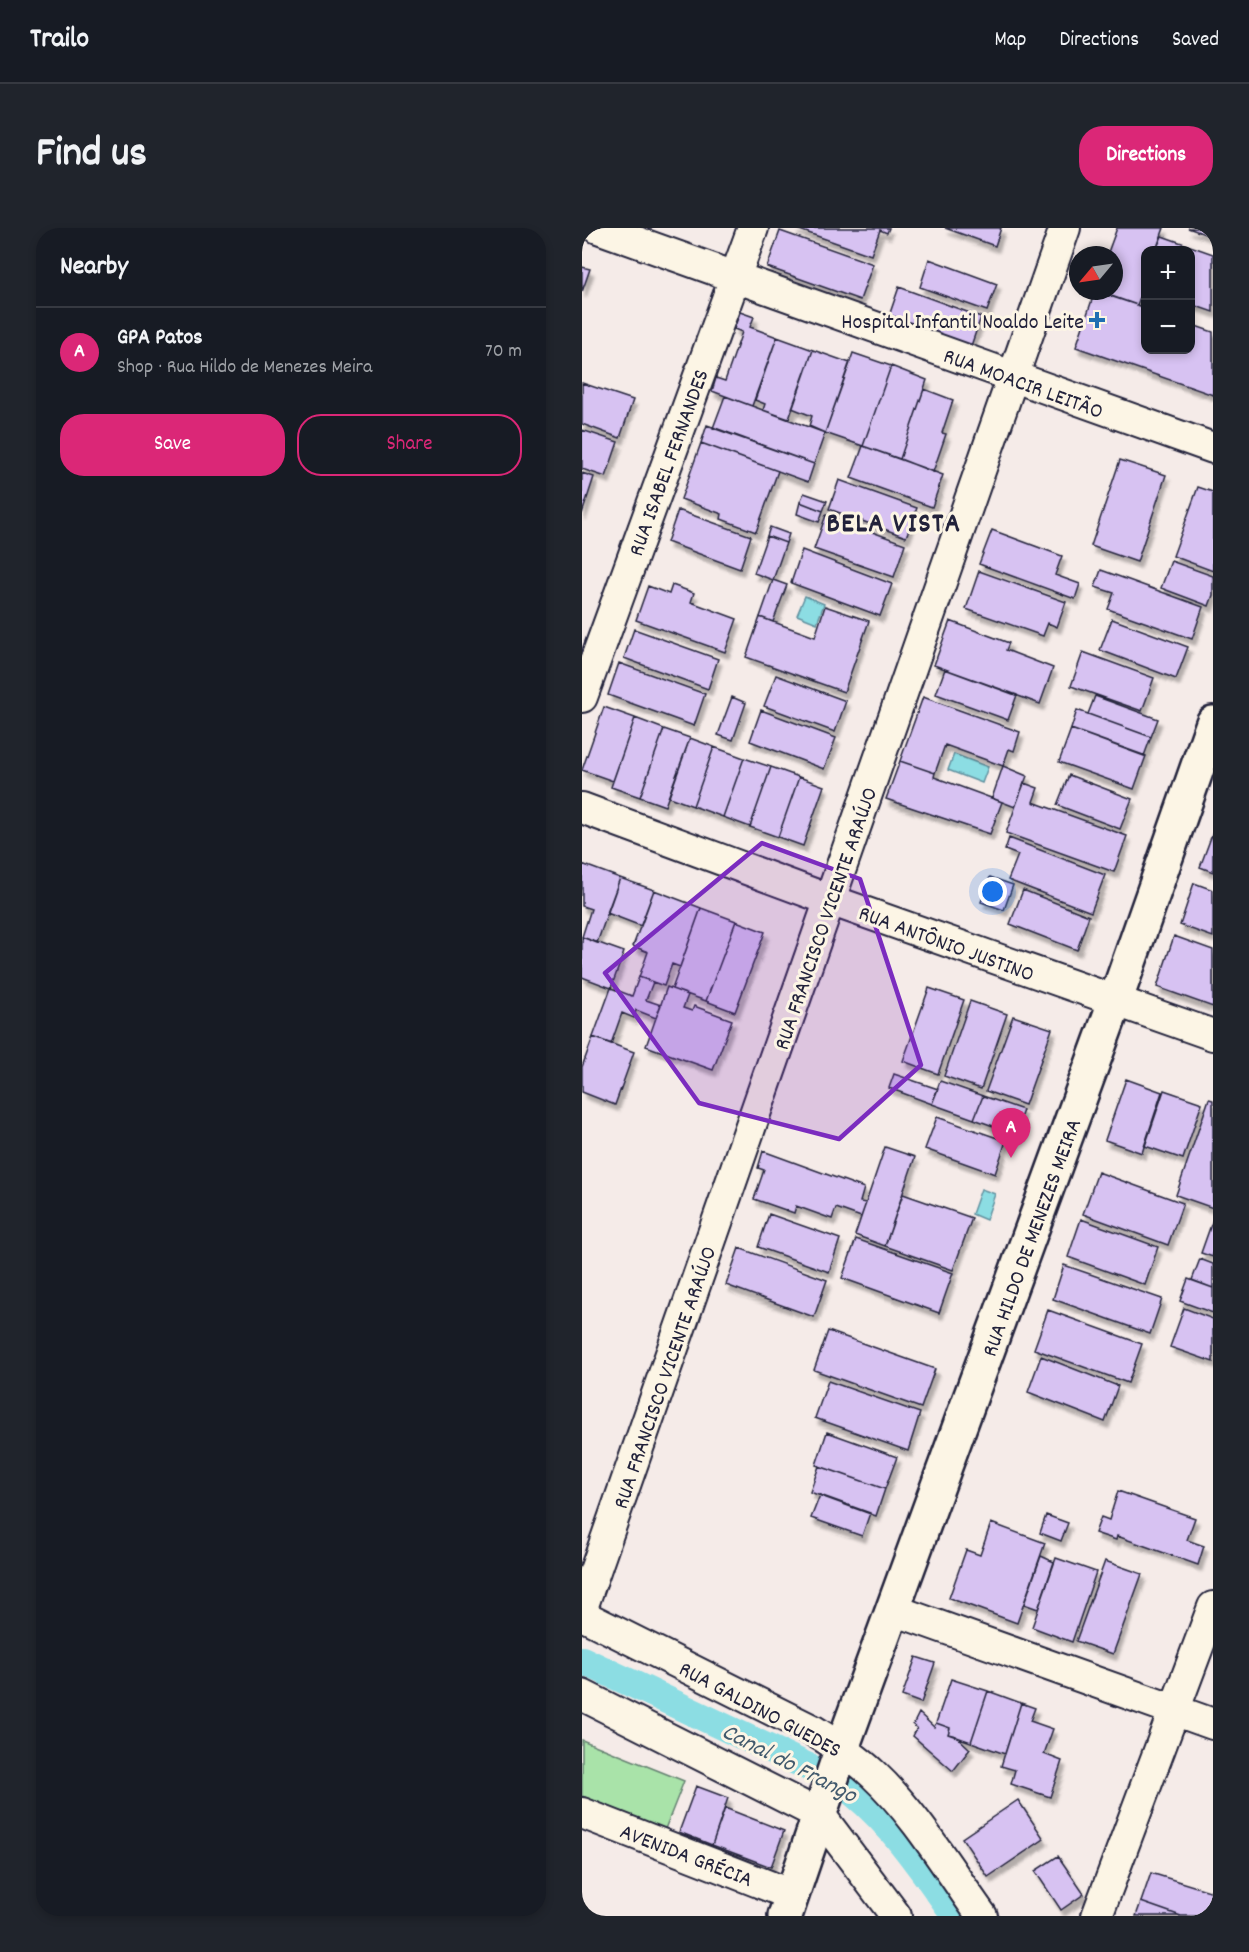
<!DOCTYPE html>
<meta charset="utf-8">
<style>
:root{--surface:#171b24;--page:#20242c;--text:#f1f3f6;--muted:#9ea1a6;--line:#363941;--accent:#db2777}
body{margin:0;font-family:Dekko,sans-serif;background:var(--page);color:var(--text)}
.controls{position:absolute;right:18px;top:18px;display:grid;overflow:hidden;border-radius:12px;box-shadow:0 3px 9px #0003}
.controls button{width:54px;height:54px;display:grid;place-items:center;padding:0;border:0;border-bottom:2px solid var(--line);background:var(--surface);color:var(--text);font:30px sans-serif}
.compass{position:absolute;left:487px;top:18px;width:54px;height:54px;border-radius:50%;background:var(--surface);box-shadow:0 3px 9px #0003;rotate:241deg}
.you{position:absolute;left:411px;top:664px;width:21px;height:21px;margin:-15px;border:4px solid #fff;border-radius:50%;background:#1a73e8;box-shadow:0 0 0 9px #1a73e833}
.badge{display:grid;place-items:center;width:39px;height:39px;border-radius:50%;background:var(--accent);color:#fff;font-size:20px;font-weight:700}
.pin{position:absolute;translate:-50% -50px;filter:drop-shadow(0 2px 3px #0008)}
.pin::after{content:'';position:absolute;top:32px;width:21px;height:18px;background:inherit;clip-path:polygon(0 0,100% 0,50% 100%)}
.list{margin:0;padding:0;list-style:none}
h2{display:flex;justify-content:space-between;align-items:center;height:78px;margin:0;padding:0 24px;font-size:26px}
h2 small{font-size:20px;font-weight:400;color:var(--muted)}
.list li{display:grid;grid-template-columns:39px 1fr auto;gap:18px;align-items:center;box-sizing:border-box;height:90px;padding:0 24px;border-top:2px solid var(--line)}
.list b{display:block;font-size:22px;white-space:nowrap}
.list p{margin:0;font-size:20px;white-space:nowrap;color:var(--muted)}
.list em{font-size:20px;font-style:normal;color:var(--muted)}
.actions{display:flex;gap:12px;padding:18px 24px}
.actions a{flex:1;padding:14px 0;border:2px solid var(--accent);border-radius:24px;text-align:center;font-size:21px;color:var(--accent)}
.actions .main{background:var(--accent);color:#fff}
.map{position:relative;flex:none;width:631px;height:1688px;overflow:hidden;border-radius:24px}
header{display:flex;align-items:center;gap:36px;box-sizing:border-box;height:84px;padding:0 30px;background:var(--surface);border-bottom:2px solid var(--line)}
header strong{font-size:28px}
nav{display:flex;gap:33px;margin-inline-start:auto;font-size:21px}
.intro{display:flex;align-items:center;justify-content:space-between;box-sizing:border-box;height:144px;padding:0 36px}
h1{margin:0;font-size:42px}
.button{padding:15px 27px;border-radius:24px;background:var(--accent);color:#fff;font-size:21px;font-weight:700}
main{display:flex;gap:36px;padding:0 36px}
aside{flex:1;background:var(--surface);border-radius:24px;box-shadow:0 3px 9px #0003}
.map>svg:first-child{display:block}
.green{fill:#a9e3a9;stroke:#668272;stroke-width:1.5}
.water{fill:#8cdde3;stroke:#6292a0;stroke-width:1.5}
.lines{fill:none;stroke-linecap:round;stroke-linejoin:round}
.canal{stroke:#8cdde3;stroke-width:28}
.building{fill:#d7c2f2;stroke:#22223b;stroke-width:1.5;filter:url(#shadow)}
.street-casing{stroke:#22223b;stroke-width:34}
.secondary-casing{stroke:#22223b;stroke-width:38}
.street{stroke:#fcf5e5;stroke-width:30}
.secondary{stroke:#fcf5e5;stroke-width:33}
.marked{fill:#7b2cbf;fill-opacity:0.2;stroke:#7b2cbf;stroke-width:4.5;stroke-linejoin:round}
.poi-dot{fill:#1f6fb2;stroke:#fcf5e5;stroke-width:2}
.labels{text-anchor:middle;stroke-width:6;stroke-linejoin:round;paint-order:stroke}
.poi-label{font-size:22px;fill:#22223b;stroke:#fcf5e5;text-anchor:end}
.street-label{font-size:22px;fill:#22223b;stroke:#fcf5e5}
.water-label{font-size:24px;font-style:italic;fill:#425a6d;stroke:#fcf5e5}
.district-label{font-size:28px;font-weight:bold;letter-spacing:1.5px;fill:#22223b;stroke:#fcf5e5}
</style>
<header>
<strong>Trailo</strong>
<nav><a>Map</a><a>Directions</a><a>Saved</a></nav>
</header>
<div class="intro"><h1>Find us</h1><a class="button">Directions</a></div>
<main>
<aside>
<h2>Nearby<small></small></h2>
<ul class="list">
<li><span class="badge">A</span><div><b>GPA Patos</b><p>Shop · Rua Hildo de Menezes Meira</p></div><em>70 m</em></li>
</ul>
<div class="actions"><a class="main">Save</a><a>Share</a></div>
</aside>
<div class="map">
<svg width="631" height="1688" viewBox="0 0 631 1688">
<defs>
<filter id="shadow"><feDropShadow dx="3.5" dy="6" stdDeviation="1.5" flood-color="#0004"/></filter>
</defs>
<rect width="100%" height="100%" fill="#f5ebe8"/>
<filter id="ink" filterUnits="userSpaceOnUse"><feTurbulence type="fractalNoise" baseFrequency=".0167" numOctaves="2"/><feDisplacementMap in="SourceGraphic" scale="12" xChannelSelector="R" yChannelSelector="G"/><feConvolveMatrix kernelMatrix="1 2 1 2 8 2 1 2 1" color-interpolation-filters="sRGB"/></filter>
<g filter="url(#ink)">
<path class="green" d="M0,1512L102,1553L83,1601L0,1568Z"/>
<path class="water" d="M223,368L242,376L235,395L215,387Z
M372,526L406,539L400,555L366,542Z
M399,961L413,966L404,992L390,986Z"/>
<g class="lines">
<path class="canal" d="M0,1432L256,1553C307,1589 338,1639 374,1688"/>
</g>
<path class="building" d="M212,0H307L305,5L298,2L289,27Z
M363,0H419L413,18Z
M535,0H582L574,22H564V54L555,77L515,63H532V27H525Z
M606,0H631V9Z
M198,3L291,36L278,72L185,39Z
M580,8L631,26V84L608,76V22H574Z
M347,31L415,56L405,83L338,59Z
M0,39L8,41L0,64Z
M317,59L399,89L389,118L344,101L346,97L335,93L333,97L307,88Z
M513,63L564,80V122H608V96L631,104V167L494,119Z
M158,84L172,89L168,99L195,109L170,178L130,163L134,150L143,153L160,104L152,101Z
M195,109L231,122L207,191L181,182L183,176L173,172Z
M231,122L268,135L243,205L227,198L230,188L210,180Z
M271,125L309,138L281,218L243,205Z
M309,138L345,152L318,231L281,218Z
M0,155L51,172L38,210L0,196Z
M342,161L371,172L360,205L364,206L351,244L318,231Z
M143,168L243,205L232,236L131,200Z
M125,197L232,236L226,254L119,215Z
M0,202L36,214L24,249L0,241Z
M119,215L196,243L174,304L139,291L140,286L99,271Z
M281,218L361,247L350,279L269,250Z
M538,232L584,247L555,334L509,318Z
M0,245L12,249L0,286Z
M257,252L335,280L324,309L247,281Z
M616,259L631,264V343L591,328Z
M222,265L245,273L241,283L218,274Z
M218,274L241,283L237,294L215,286Z
M96,282L169,308L158,341L85,314Z
M244,287L323,316L312,349L232,321Z
M188,299L207,306L204,315L185,308Z
M410,302L480,328L473,347L498,356L493,371L397,336Z
M185,308L204,315L191,352L172,345Z
M220,322L310,356L298,388L209,355Z
M589,333L631,348V367L627,378L579,360Z
M519,342L621,379L610,411L526,381L532,365L513,359Z
M397,343L484,374L475,399L466,395L461,408L384,381Z
M191,352L205,357L191,394L178,389Z
M90,357L112,365L109,374L155,391L143,424L54,392L66,358L87,366Z
M243,378L287,393L262,464L164,429L178,389L233,409Z
M530,391L606,419L594,451L518,422Z
M368,393L427,415L424,422L471,440L458,476L352,437Z
M52,401L136,431L126,461L42,430Z
M501,424L572,450L560,483L489,458Z
M37,435L123,466L112,498L26,467Z
M363,441L435,467L426,492L354,466Z
M194,447L264,473L253,504L182,478Z
M513,468L576,491L569,509L506,486Z
M150,469L164,475L151,512L136,507Z
M341,469L438,504L432,523L427,521L421,538L363,517L353,545L318,533Z
M22,479L53,490L31,553L0,542Z
M179,482L254,510L242,541L168,513Z
M495,482L569,509L562,528L489,501Z
M53,490L82,501L58,569L29,559Z
M82,501L108,510L83,578L58,569Z
M489,501L564,528L552,561L477,534Z
M108,510L132,519L111,578L87,569Z
M132,519L162,530L141,589L111,578Z
M162,530L189,539L168,599L141,589Z
M318,533L353,545L352,549L420,574L408,606L304,571Z
M421,538L445,548L433,579L410,570Z
M189,539L217,549L196,609L168,599Z
M487,547L550,571L538,601L475,577Z
M217,549L242,558L221,618L196,609Z
M442,555L456,560L451,574L545,608L532,644L424,605Z
M631,604V644L618,639Z
M427,610L523,647L509,684L426,652L436,627L423,622Z
M0,636L38,650L15,715L0,709L9,681L0,678Z
M408,649L431,657L422,682L399,674Z
M38,650L72,662L59,698L25,685Z
M612,655L631,662V709L598,697Z
M72,662L119,680L98,739L90,736L82,758L57,749L66,724L51,718Z
M441,662L507,688L495,722L428,696Z
M119,680L154,693L124,773L90,761Z
M154,693L183,704L153,784L124,773Z
M592,708L631,722V779L575,759Z
M0,709L42,724L29,760L0,749Z
M57,749L71,754L64,772L79,777L74,790L54,782L52,790L40,785L29,816L11,809L29,760L50,768Z
M85,759L106,767L101,780L110,783L112,778L150,792L131,842L64,818Z
M347,760L382,772L356,846L321,833Z
M388,773L425,786L399,861L362,848Z
M431,788L470,801L443,877L404,863Z
M11,809L52,824L33,877L0,864V839Z
M312,846L356,861L350,876L307,860Z
M544,851L580,864L560,925L523,912Z
M358,853L401,868L392,891L350,876Z
M582,862L620,875L601,931L563,918Z
M401,868L441,882L433,906L392,891Z
M627,871L631,872V980L594,967Z
M355,889L424,913L413,946L343,921Z
M303,919L333,929L303,1018L273,1007Z
M181,923L282,960L278,974L284,975L279,989L254,980L250,991L214,978L212,985L172,971L182,942L176,940Z
M516,944L601,975L586,1017L501,986Z
M321,966L390,990L371,1042L303,1018Z
M187,986L258,1011L247,1044L176,1019Z
M499,991L576,1019L563,1057L486,1029Z
M631,991V1029L619,1025Z
M274,1011L371,1045L357,1085L260,1050Z
M157,1020L245,1052L232,1089L144,1057Z
M618,1031L631,1036V1060L610,1052Z
M482,1037L580,1071L568,1106L471,1071Z
M606,1051L631,1060V1085L598,1073Z
M602,1080L631,1091V1134L588,1119Z
M466,1082L560,1116L546,1155L452,1121Z
M246,1103L353,1141L339,1180L232,1142Z
M459,1128L536,1158L523,1194L446,1164Z
M246,1153L338,1185L326,1223L233,1190Z
M245,1204L315,1229L303,1261L234,1237Z
M237,1238L303,1261L294,1288L228,1264Z
M536,1263L613,1290L605,1312L622,1318L616,1337L535,1308L534,1312L513,1305L519,1289L527,1292Z
M238,1267L288,1285L280,1308L229,1290Z
M464,1287L486,1295L479,1313L458,1305Z
M409,1295L463,1315L435,1395L367,1370L384,1322L398,1327Z
M459,1328L472,1334L456,1381L442,1376Z
M474,1330L514,1344L490,1414L450,1399Z
M523,1333L560,1346L531,1426L494,1413Z
M334,1429L353,1435L339,1475L320,1468Z
M369,1451L406,1463L389,1514L366,1506L368,1500L354,1495Z
M406,1463L439,1475L423,1526L389,1514Z
M439,1475L453,1480L448,1493L471,1501L462,1526L480,1533L468,1569L429,1556L433,1542L419,1538Z
M337,1485L352,1499L354,1495L368,1500L366,1506L374,1508L388,1521L371,1543L331,1508L335,1500L331,1497Z
M114,1558L146,1570L130,1617L97,1604Z
M436,1572L462,1611L406,1649L380,1610Z
M143,1580L202,1603L189,1639L130,1617Z
M476,1628L502,1666L479,1682L453,1643Z
M569,1645L631,1664V1688H599L559,1674Z
M559,1674L599,1688H554Z"/>
<g class="lines">
<g class="street-casing">
<path id="street" d="M16,0L631,220
M0,469L171,0
M0,580L248,672L631,807
M0,1380L483,0
M312,1382L631,1496
M0,1387L232,1503C253,1516 273,1529 291,1546C334,1586 366,1641 400,1688
M0,1467L238,1587L314,1688
M0,1585L210,1667
M515,1688L631,1379"/>
</g>
<g class="secondary-casing">
<path id="secondary" d="M203,1688L260,1520L533,774L631,495"/>
</g>
<use href="#street" class="street"/>
<use href="#secondary" class="secondary"/>
</g>
</g>
<path class="marked" d="M180,615L278,651L339,837L257,911L117,875L23,745Z"/>
<path class="poi-dot" d="M512 83h6v6h6v6h-6v6h-6v-6h-6v-6h6z"/>
<g class="labels">
<g class="poi-label">
<text x="502" y="100">Hospital Infantil Noaldo Leite</text>
</g>
<g class="street-label">
<text transform="translate(442 154) rotate(20)" y="8">RUA MOACIR LEITÃO</text>
<text transform="translate(85 234) rotate(-70)" y="8">RUA ISABEL FERNANDES</text>
<text transform="translate(242 690) rotate(-71)" y="8">RUA FRANCISCO VICENTE ARAÚJO</text>
<text transform="translate(365 714) rotate(20)" y="8">RUA ANTÔNIO JUSTINO</text>
<text transform="translate(448 1009) rotate(-70)" y="8">RUA HILDO DE MENEZES MEIRA</text>
<text transform="translate(81 1149) rotate(-71)" y="8">RUA FRANCISCO VICENTE ARAÚJO</text>
<text transform="translate(179 1480) rotate(28)" y="8">RUA GALDINO GUEDES</text>
<text transform="translate(105 1626) rotate(21)" y="8">AVENIDA GRÉCIA</text>
</g>
<g class="water-label">
<text transform="translate(208 1534) rotate(27)" y="8">Canal do Frango</text>
</g>
<g class="district-label">
<text x="312" y="303">BELA VISTA</text>
</g>
</g>
</svg>
<div class="controls">
<button>+</button>
<button>−</button>
</div>
<svg class="compass" viewBox="-18 -18 36 36"><path d="M0-13l5 13h-10z" fill="#e53935"/><path d="M0 13l5-13h-10z" fill="#9ea1a6"/></svg>
<div class="you"></div>
<div class="pin badge" style="left:429px;top:930px">A</div>
</div>
</main>
